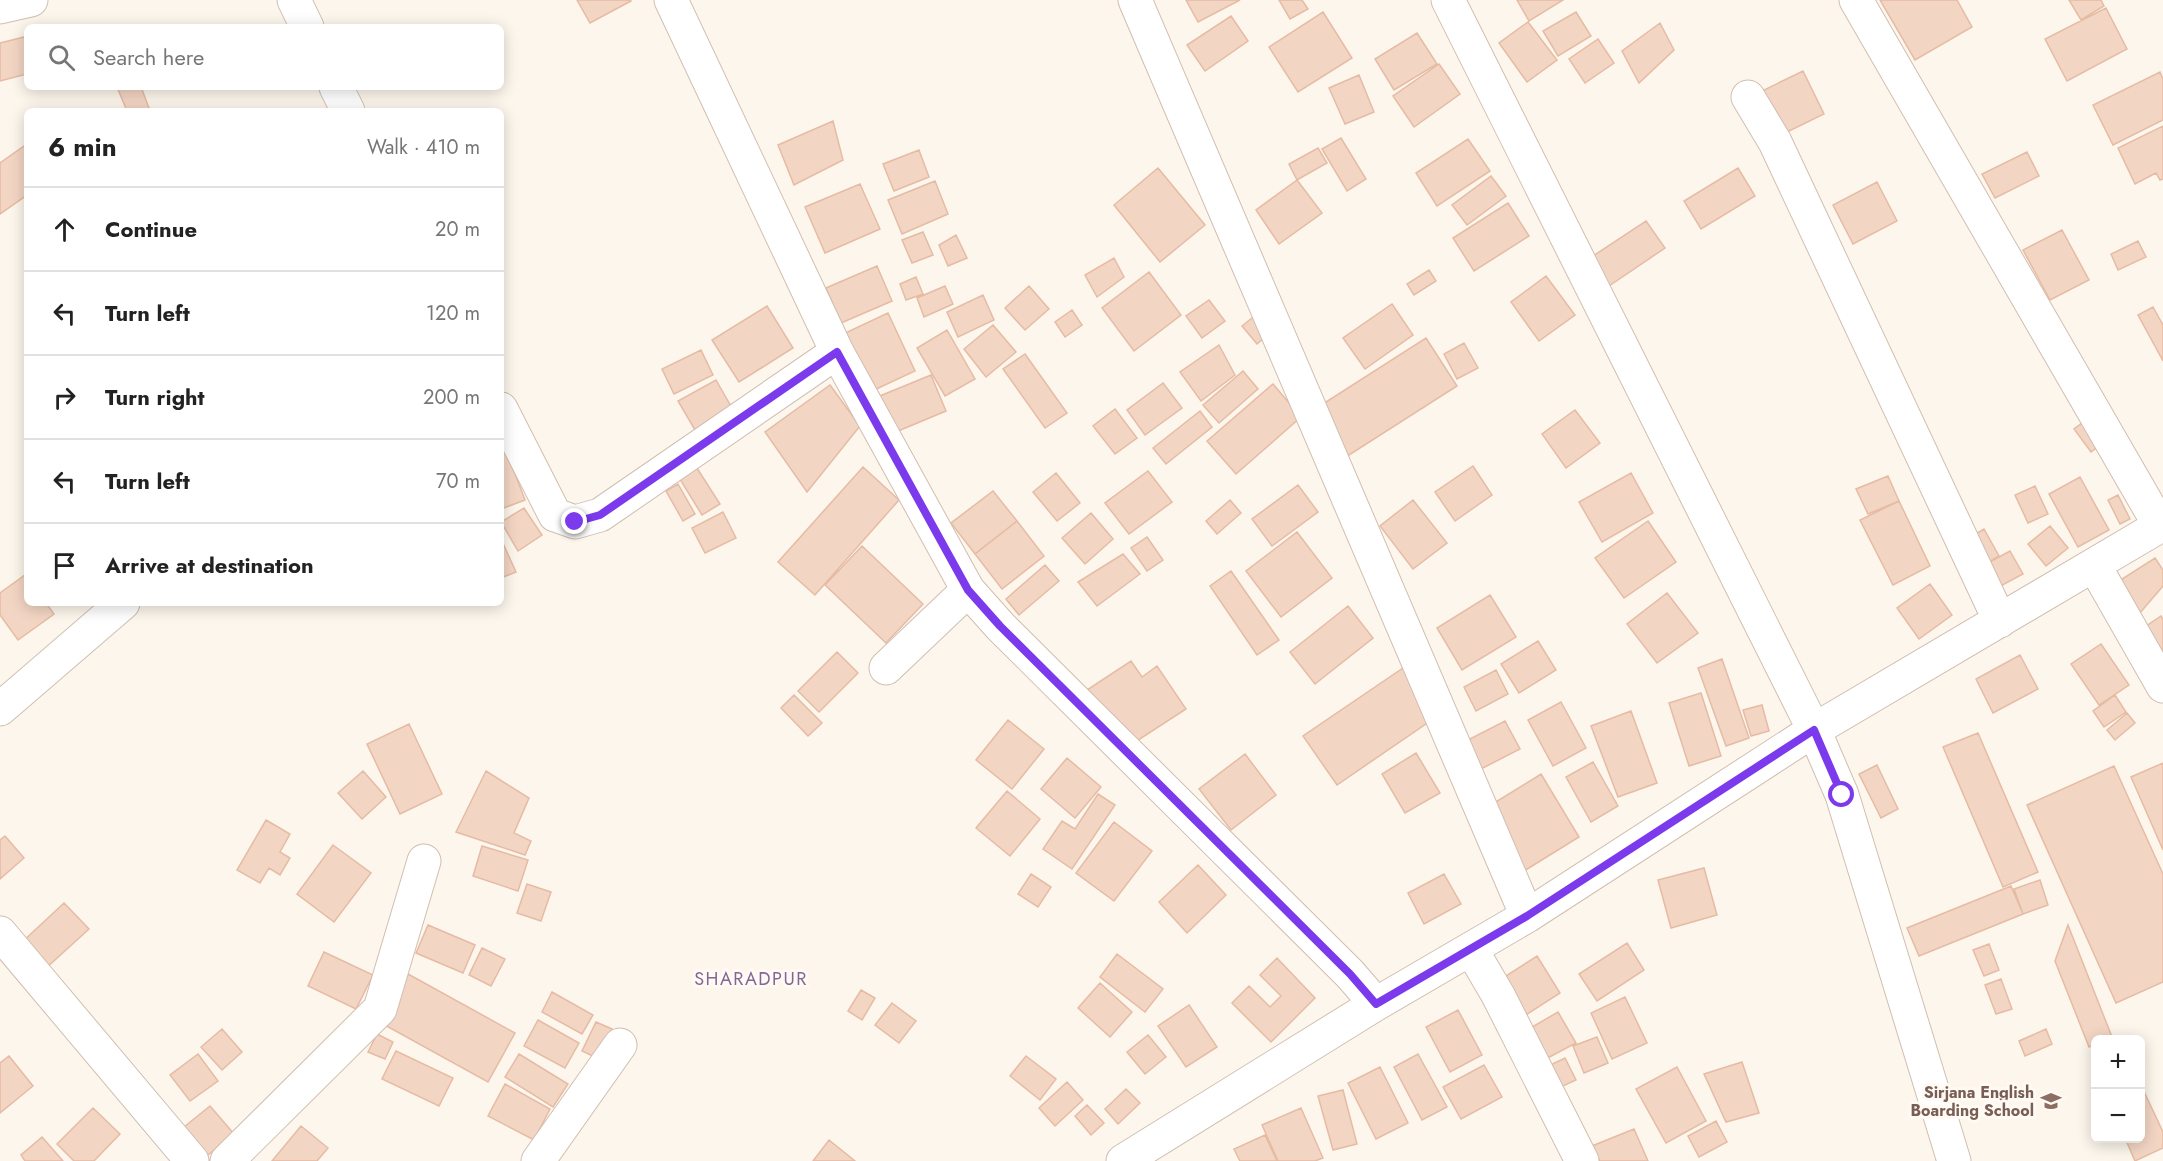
<!DOCTYPE html>
<meta charset="utf-8">
<style>
:root{--surface:#fff;--page:#f6f6f6;--text:#222;--muted:#767676;--line:#e0e0e0}
body{margin:0;font-family:Jost,sans-serif;background:var(--page);color:var(--text)}
.controls{position:absolute;right:18px;bottom:18px;display:grid;overflow:hidden;border-radius:9px;box-shadow:0 3px 15px #0003}
.controls button{width:54px;height:54px;display:grid;place-items:center;padding:0;border:0;border-bottom:2px solid var(--line);background:var(--surface);color:var(--text);font:30px sans-serif}
.stop{position:absolute;width:18px;height:18px;margin:-14px;border:4px solid #7c3aed;border-radius:50%;background:#fff}
.stop.end{background:#7c3aed;border-color:#fff;box-shadow:0 2px 6px #0008}
.list{margin:0;padding:0;list-style:none}
h2{display:flex;justify-content:space-between;align-items:center;height:78px;margin:0;padding:0 24px;font-size:26px}
h2 small{font-size:20px;font-weight:400;color:var(--muted)}
.list li{display:grid;grid-template-columns:39px 1fr auto;gap:18px;align-items:center;box-sizing:border-box;height:84px;padding:0 24px;border-top:2px solid var(--line)}
.list b{display:block;font-size:22px;white-space:nowrap}
.list em{font-size:20px;font-style:normal;color:var(--muted)}
.icon{flex:none;width:33px;height:33px;fill:none;stroke:currentColor;stroke-width:2;stroke-linecap:round;stroke-linejoin:round}
.map{position:relative;flex:none;width:2163px;height:1161px;overflow:hidden}
.search{position:absolute;background:var(--surface);box-shadow:0 3px 15px #0003;left:24px;top:24px;width:480px;height:66px;display:flex;align-items:center;gap:15px;box-sizing:border-box;padding:0 21px;border-radius:9px;color:var(--muted);font-size:22px}
.panel{position:absolute;background:var(--surface);box-shadow:0 3px 15px #0003;left:24px;top:108px;width:480px;height:498px;border-radius:9px}
.map>svg:first-child{display:block}
.building{fill:#f3d5c3;stroke:#e6bba3;stroke-width:1.5}
.lines{fill:none;stroke-linecap:round;stroke-linejoin:round}
.minor-casing{stroke:#d1beb0;stroke-width:35}
.minor{stroke:#fff;stroke-width:33}
.route{stroke:#7c3aed;stroke-width:8}
.labels{text-anchor:middle;stroke-width:6;stroke-linejoin:round;paint-order:stroke}
.education-label{font-size:16px;font-weight:bold;fill:#785e54;stroke:#fffaf3;text-anchor:end}
.neighbourhood-label{font-size:18px;letter-spacing:1.5px;fill:#846695;stroke:#fffaf3}
</style>
<div class="map">
<svg width="2163" height="1161" viewBox="0 0 2163 1161">
<rect width="100%" height="100%" fill="#fdf6ec"/>
<path class="building" d="M577,0H630L631,1L590,23Z
M1186,0H1240L1198,22Z
M1279,0H1302L1308,9L1290,19Z
M1517,0H1563L1529,21Z
M1880,0H1957L1972,27L1915,60Z
M2069,0H2101L2104,6L2081,20Z
M2106,8L2127,49L2067,81L2045,39Z
M1323,12L1352,58L1298,92L1269,47Z
M1576,12L1591,36L1558,56L1543,31Z
M1231,16L1248,41L1205,71L1187,45Z
M1528,22L1557,60L1527,82L1499,43Z
M1660,23L1674,50L1639,83L1622,51Z
M1417,33L1437,64L1394,90L1375,59Z
M24,37L27,47V74L0,81V43Z
M1598,39L1614,63L1585,83L1569,59Z
M1439,64L1460,94L1414,127L1393,96Z
M1803,71L1824,114L1783,134L1762,91Z
M2160,72L2163,79V120L2113,145L2093,105Z
M1359,75L1374,112L1345,124L1329,88Z
M117,87H141L149,108L140,111H127Z
M833,121L843,160L794,185L778,145Z
M2163,126V179L2160,180L2156,173L2135,184L2118,148Z
M1341,138L1366,179L1347,191L1322,149Z
M1468,139L1490,171L1437,206L1416,173Z
M27,144V195L0,214V163Z
M1318,148L1327,163L1297,180L1289,164Z
M919,150L929,177L894,191L883,164Z
M2027,152L2039,176L1995,198L1982,174Z
M1158,168L1205,225L1160,262L1114,205Z
M1738,168L1755,196L1701,229L1684,201Z
M1491,176L1506,196L1467,225L1452,205Z
M1297,180L1322,213L1279,244L1256,210Z
M935,181L948,214L902,234L888,200Z
M1877,182L1897,221L1853,244L1833,205Z
M860,184L880,229L825,253L805,207Z
M1508,203L1529,236L1474,271L1453,238Z
M1646,221L1665,248L1606,288L1587,260Z
M2062,230L2089,280L2050,300L2023,250Z
M923,232L933,255L912,263L902,240Z
M956,235L967,258L948,266L939,245Z
M2138,241L2146,257L2118,270L2111,254Z
M1114,258L1124,277L1097,297L1085,275Z
M877,266L892,301L841,323L826,288Z
M1429,270L1436,281L1414,295L1407,284Z
M1149,272L1181,315L1134,351L1102,308Z
M1546,276L1575,315L1539,341L1511,302Z
M916,277L923,294L906,300L900,284Z
M945,286L953,304L924,317L917,298Z
M1029,286L1049,309L1025,330L1005,308Z
M983,295L994,320L958,337L947,312Z
M1209,300L1225,321L1202,338L1186,316Z
M1392,304L1413,335L1365,369L1343,338Z
M767,306L793,348L739,382L712,340Z
M2153,307L2163,325V361L2138,315Z
M1072,310L1082,325L1065,337L1055,322Z
M888,313L915,371L870,392L843,334Z
M1257,314L1271,332L1257,344L1242,326Z
M993,325L1016,352L986,377L964,349Z
M947,330L975,379L945,396L917,348Z
M1426,338L1457,386L1346,457L1315,409Z
M1464,343L1478,368L1457,379L1444,354Z
M1219,345L1235,375L1201,401L1180,372Z
M701,350L713,375L674,394L662,369Z
M1025,354L1067,413L1045,428L1003,369Z
M1243,371L1258,389L1219,423L1203,405Z
M931,375L946,411L891,434L875,398Z
M716,380L732,408L695,430L678,401Z
M1163,383L1182,408L1145,435L1127,410Z
M1273,384L1301,417L1236,474L1207,441Z
M830,385L860,426L807,492L765,432Z
M1115,409L1137,438L1115,454L1093,426Z
M1575,410L1600,443L1566,468L1542,434Z
M1200,411L1212,427L1166,464L1153,448Z
M2086,420L2103,443L2091,452L2074,429Z
M501,437L525,500L501,509Z
M695,465L720,504L702,515L678,476Z
M1473,466L1492,495L1455,521L1435,492Z
M863,467L899,500L815,595L778,562Z
M1148,471L1172,502L1129,534L1105,503Z
M1056,473L1080,503L1057,521L1033,492Z
M1631,473L1653,513L1602,542L1579,502Z
M1888,476L1899,501L1868,514L1856,489Z
M2080,477L2109,530L2078,547L2049,494Z
M678,484L695,514L683,521L666,491Z
M1298,485L1318,512L1272,546L1252,519Z
M2035,486L2048,514L2028,523L2015,495Z
M993,491L1017,521L975,554L951,523Z
M2118,495L2130,519L2120,524L2108,500Z
M1230,500L1241,513L1217,534L1206,521Z
M1413,500L1447,543L1413,569L1380,526Z
M1899,501L1930,566L1893,585L1860,520Z
M524,508L542,535L518,551L501,522Z
M723,512L736,538L705,553L692,528Z
M1091,513L1113,539L1085,564L1062,538Z
M1017,521L1044,556L1002,589L975,554Z
M1648,521L1676,562L1624,598L1595,558Z
M2050,526L2068,548L2046,566L2028,544Z
M1984,529L1999,556L1982,566L1967,539Z
M1297,532L1332,578L1281,617L1246,571Z
M1147,537L1163,560L1147,571L1131,548Z
M501,539L516,572L501,578Z
M862,546L923,604L886,643L825,585Z
M2010,551L2023,574L1995,589L1982,566Z
M1123,554L1140,574L1097,606L1078,582Z
M2155,558L2163,570V586L2139,614L2119,581Z
M1045,565L1059,581L1019,615L1006,599Z
M1231,571L1279,640L1257,655L1210,586Z
M25,575L27,577V603H46L54,614L18,640L0,615V593Z
M1930,584L1952,615L1919,639L1897,608Z
M1667,593L1698,633L1657,663L1627,624Z
M1490,595L1516,637L1462,670L1437,628Z
M1348,606L1373,638L1315,684L1290,652Z
M2161,616L2163,619V672L2136,633Z
M1538,641L1556,670L1519,693L1501,664Z
M2101,644L2129,685L2099,705L2071,664Z
M837,652L858,673L819,712L798,691Z
M2020,655L2038,689L1993,713L1976,679Z
M1722,659L1749,738L1726,746L1698,668Z
M1131,661L1142,677L1157,666L1186,709L1126,748L1087,690Z
M1403,668L1436,717L1337,785L1303,736Z
M1496,670L1508,694L1476,711L1464,687Z
M1701,693L1721,756L1689,766L1669,703Z
M794,695L822,723L808,736L781,708Z
M2115,695L2126,712L2104,727L2093,711Z
M1561,702L1586,748L1553,766L1528,720Z
M1762,705L1769,731L1751,736L1743,710Z
M1631,711L1657,783L1618,797L1591,726Z
M2127,713L2135,723L2115,740L2107,730Z
M1008,720L1044,749L1012,789L976,760Z
M1505,721L1520,749L1477,771L1462,743Z
M409,724L442,794L400,814L367,744Z
M1978,733L2038,872L2003,887L1943,747Z
M1416,753L1440,793L1405,813L1382,774Z
M1245,754L1276,795L1231,830L1199,789Z
M1067,758L1101,787L1075,818L1041,789Z
M1593,762L1618,806L1591,822L1566,777Z
M2163,763V850L2131,777Z
M1877,765L1898,809L1881,818L1859,774Z
M2114,766L2163,874V982L2116,1003L2027,805Z
M363,771L386,797L362,819L338,793Z
M486,771L529,798L514,833L531,841L525,855L456,832Z
M1541,774L1579,837L1524,871L1486,808Z
M1007,791L1040,819L1010,856L976,828Z
M1098,794L1115,805L1072,869L1043,849L1062,821L1075,829Z
M266,820L290,834L280,852L290,858L280,875L269,868L260,883L237,870Z
M1114,822L1152,851L1114,901L1076,873Z
M5,836L24,858L0,879V840Z
M333,845L371,873L334,922L297,894Z
M482,846L528,860L518,891L473,876Z
M1198,865L1226,895L1187,933L1159,902Z
M1704,868L1717,915L1671,928L1658,880Z
M1031,874L1051,887L1038,907L1018,894Z
M1444,874L1461,904L1424,924L1408,893Z
M2040,880L2048,905L2023,914L2014,889Z
M527,884L551,892L541,921L517,913Z
M2011,886L2023,914L1919,956L1907,928Z
M64,903L89,929L44,970L20,944Z
M428,925L475,945L463,973L416,953Z
M2068,925L2112,1037L2096,1040V1044L2089,1047L2055,961Z
M1627,943L1644,970L1597,1001L1579,974Z
M1989,944L1999,970L1984,976L1973,950Z
M482,948L505,959L491,986L469,975Z
M324,952L373,975L356,1009L308,986Z
M1117,954L1163,989L1145,1012L1100,977Z
M1537,956L1560,993L1518,1020L1495,983Z
M1277,958L1315,998L1271,1042L1232,1003L1249,986L1270,1007L1281,996L1260,975Z
M408,974L515,1033L488,1082L381,1023Z
M2001,979L2012,1009L1996,1014L1985,985Z
M1100,983L1132,1012L1110,1037L1078,1008Z
M861,990L875,998L862,1020L848,1011Z
M552,992L593,1015L582,1034L542,1012Z
M1625,997L1647,1043L1612,1059L1591,1013Z
M892,1003L916,1021L899,1043L875,1025Z
M1189,1005L1217,1047L1186,1067L1158,1026Z
M1458,1010L1482,1055L1450,1072L1426,1027Z
M1558,1012L1576,1043L1544,1060L1527,1030Z
M538,1020L579,1043L565,1068L524,1046Z
M596,1022L612,1029L599,1059L582,1051Z
M222,1029L242,1052L222,1070L201,1047Z
M2046,1029L2052,1044L2025,1056L2019,1041Z
M377,1034L393,1042L385,1059L368,1052Z
M1148,1035L1166,1057L1145,1074L1127,1052Z
M1597,1037L1608,1063L1584,1073L1573,1046Z
M396,1051L453,1078L439,1106L382,1079Z
M198,1054L218,1081L190,1101L170,1075Z
M519,1054L568,1084L553,1107L505,1077Z
M1418,1054L1447,1107L1422,1120L1394,1067Z
M9,1056L33,1086L0,1113V1063Z
M1026,1056L1056,1079L1040,1100L1010,1076Z
M1565,1058L1576,1080L1552,1091L1542,1069Z
M1742,1062L1759,1113L1726,1122L1704,1074Z
M1484,1065L1502,1097L1461,1119L1443,1087Z
M1380,1067L1408,1123L1376,1139L1348,1083Z
M1677,1067L1706,1121L1666,1143L1636,1089Z
M1067,1082L1083,1100L1055,1126L1039,1108Z
M2140,1083L2163,1132V1148L2135,1161L2125,1138H2140Z
M505,1084L550,1109L534,1140L488,1116Z
M1126,1089L1140,1103L1118,1124L1105,1109Z
M1343,1090L1357,1144L1333,1150L1318,1096Z
M1087,1105L1104,1123L1091,1135L1075,1116Z
M210,1106L234,1134L203,1159L179,1131Z
M93,1108L120,1134L94,1161H74L57,1144Z
M1301,1108L1323,1158L1315,1161H1278L1262,1125Z
M1716,1121L1727,1142L1699,1157L1688,1136Z
M301,1126L328,1148L317,1161H272Z
M1634,1129L1648,1161H1600L1592,1146Z
M1265,1135L1277,1161H1240L1234,1149Z
M42,1137L63,1161H25L21,1155Z
M829,1140L855,1161H813Z"/>
<g class="lines">
<g class="minor-casing">
<path id="minor" d="M294,0L307,27
M671,0L837,352L968,590L1000,626L1350,974L1376,1004
M1135,0L1527,916
M1448,0L1814,730L1842,795L1954,1161
M1856,0L2160,526
M0,7L31,0
M336,87L348,111
M1748,97L1775,142L2000,621
M501,409L555,515L575,522L600,515L837,352
M2094,565L2163,686
M886,668L968,590
M0,709L123,603
M0,933L192,1161
M1471,949L1498,995L1582,1161
M227,1161L380,1009L424,861
M538,1161L620,1045
M1123,1161L1376,1004L1527,916L1814,730L2163,524"/>
</g>
<use href="#minor" class="minor"/>
</g>
<g class="lines">
<path class="route" d="M575,522L600,515L837,352L968,590L1000,626L1350,974L1376,1004L1527,916L1814,730L1842,795"/>
</g>
<defs>
<g id="school-bare" transform="scale(1.62)"><path d="M0-5L7-2L0 1L-7-2ZM-4 1L0 2.5L4 1V4Q0 6-4 4Z" fill="#8d6e63" stroke="#fffaf3" stroke-width="2.5" paint-order="stroke"/></g>
</defs>
<g fill-rule="evenodd">
<use href="#school-bare" x="2051" y="1101"/>
</g>
<g class="labels">
<g class="education-label">
<text x="2034" y="1098">Sirjana English<tspan x="2034" dy="18">Boarding School</tspan></text>
</g>
<g class="neighbourhood-label">
<text x="751" y="985">SHARADPUR</text>
</g>
</g>
</svg>
<div class="controls">
<button>+</button>
<button>−</button>
</div>
<div class="stop" style="left:1842px;top:795px"></div>
<div class="stop end" style="left:575px;top:522px"></div>
<div class="search"><svg class="icon" aria-label="search" viewBox="0 0 24 24"><circle cx="10" cy="10" r="6"/><path d="M15 15l6 6"/></svg>Search here</div>
<section class="panel">
<h2>6 min<small>Walk · 410 m</small></h2>
<ul class="list">
<li><svg class="icon" aria-label="ahead" viewBox="0 0 24 24"><path d="M12 20V5M6 11l6-6 6 6"/></svg><div><b>Continue</b></div><em>20 m</em></li>
<li><svg class="icon" aria-label="left" viewBox="0 0 24 24"><path d="M17 20v-9H6M10 6l-5 5 5 5"/></svg><div><b>Turn left</b></div><em>120 m</em></li>
<li><svg class="icon" aria-label="right" viewBox="0 0 24 24"><path d="M7 20v-9h11M14 6l5 5-5 5"/></svg><div><b>Turn right</b></div><em>200 m</em></li>
<li><svg class="icon" aria-label="left" viewBox="0 0 24 24"><path d="M17 20v-9H6M10 6l-5 5 5 5"/></svg><div><b>Turn left</b></div><em>70 m</em></li>
<li><svg class="icon" aria-label="arrive" viewBox="0 0 24 24"><path d="M6 21V4h12l-3 4 3 4H6"/></svg><div><b>Arrive at destination</b></div></li>
</ul>
</section>
</div>
